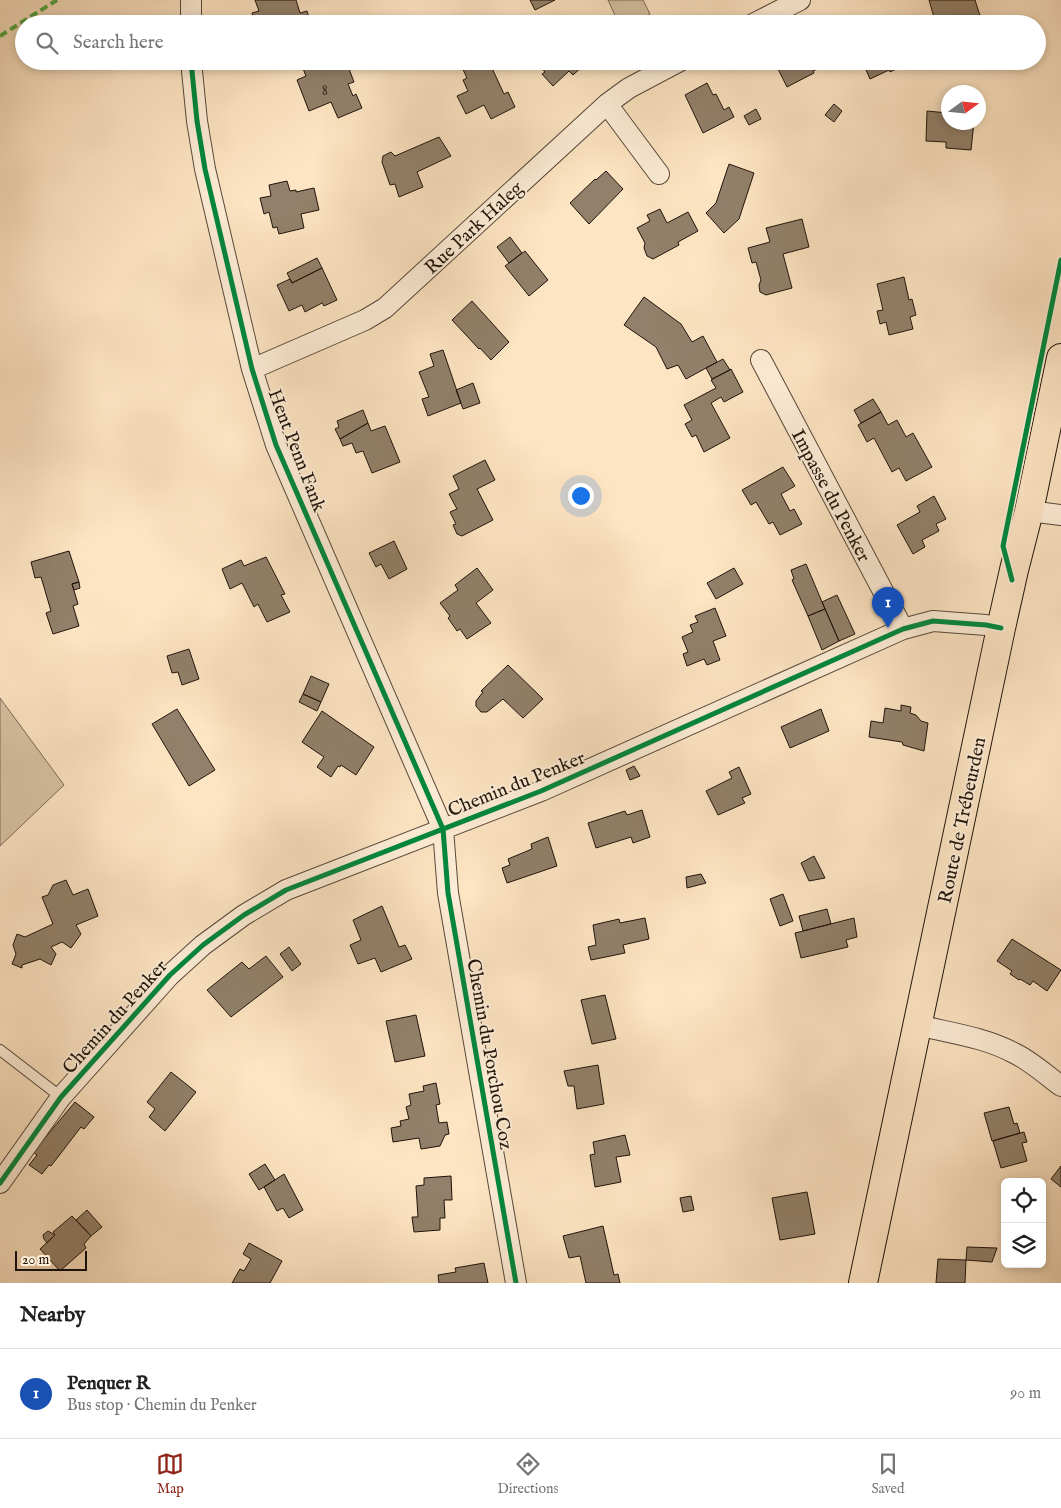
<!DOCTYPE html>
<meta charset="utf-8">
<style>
:root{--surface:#fff;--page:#f2f2f2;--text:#222;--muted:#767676;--line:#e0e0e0;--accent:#8f2418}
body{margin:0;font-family:"IM FELL English",serif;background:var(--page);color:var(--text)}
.controls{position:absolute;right:15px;bottom:15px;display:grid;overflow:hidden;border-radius:8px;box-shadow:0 2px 8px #0003}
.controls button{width:45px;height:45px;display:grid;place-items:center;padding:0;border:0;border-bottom:1px solid var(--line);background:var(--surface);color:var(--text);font:25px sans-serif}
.compass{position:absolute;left:941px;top:85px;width:45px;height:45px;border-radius:50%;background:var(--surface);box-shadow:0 2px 8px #0003;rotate:75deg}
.scale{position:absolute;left:15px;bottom:12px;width:72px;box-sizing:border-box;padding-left:5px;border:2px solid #1f140b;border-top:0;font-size:14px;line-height:18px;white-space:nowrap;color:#1f140b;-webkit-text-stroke:4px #feedd7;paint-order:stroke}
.you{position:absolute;left:580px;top:495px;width:18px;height:18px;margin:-12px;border:4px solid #fff;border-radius:50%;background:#1a73e8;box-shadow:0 0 0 8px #1a73e833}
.badge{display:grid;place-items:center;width:32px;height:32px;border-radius:50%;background:var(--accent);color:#fff;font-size:16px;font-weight:700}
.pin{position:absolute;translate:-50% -41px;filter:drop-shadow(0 1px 2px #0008)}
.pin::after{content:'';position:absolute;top:26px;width:18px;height:15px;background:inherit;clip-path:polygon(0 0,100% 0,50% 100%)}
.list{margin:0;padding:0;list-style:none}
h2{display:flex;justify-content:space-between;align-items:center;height:65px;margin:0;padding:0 20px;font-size:21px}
h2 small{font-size:16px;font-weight:400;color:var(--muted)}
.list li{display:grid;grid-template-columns:32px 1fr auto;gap:15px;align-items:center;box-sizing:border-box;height:90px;padding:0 20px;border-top:1px solid var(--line)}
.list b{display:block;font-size:19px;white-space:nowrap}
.list p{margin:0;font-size:16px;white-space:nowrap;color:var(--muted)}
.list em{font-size:16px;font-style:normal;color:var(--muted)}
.icon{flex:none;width:28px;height:28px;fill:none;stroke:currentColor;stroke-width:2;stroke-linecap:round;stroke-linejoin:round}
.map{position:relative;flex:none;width:1061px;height:1283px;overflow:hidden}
.search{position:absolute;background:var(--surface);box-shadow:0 2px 8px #0003;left:15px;right:15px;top:15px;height:55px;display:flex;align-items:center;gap:12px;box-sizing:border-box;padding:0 18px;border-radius:28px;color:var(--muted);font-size:19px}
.sheet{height:155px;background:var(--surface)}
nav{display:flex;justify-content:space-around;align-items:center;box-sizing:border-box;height:70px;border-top:1px solid var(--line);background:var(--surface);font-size:14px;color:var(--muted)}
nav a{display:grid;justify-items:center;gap:2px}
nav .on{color:var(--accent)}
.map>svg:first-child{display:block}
.green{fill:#d7c1a3;stroke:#7b6a57}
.building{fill:#92806a;stroke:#1f140b}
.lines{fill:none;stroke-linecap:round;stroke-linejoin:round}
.lane-casing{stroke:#564839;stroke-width:12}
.street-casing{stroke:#564839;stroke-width:22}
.primary-casing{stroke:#1f140b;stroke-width:30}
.lane{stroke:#feedd7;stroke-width:10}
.street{stroke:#feedd7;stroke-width:20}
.primary{stroke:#fde4c2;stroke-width:28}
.quiet{stroke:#52a841;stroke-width:4;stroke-dasharray:8 4;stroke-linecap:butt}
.cycleway-casing{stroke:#feedd7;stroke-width:8}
.cycleway{stroke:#00873e;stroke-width:5}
.labels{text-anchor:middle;stroke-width:4;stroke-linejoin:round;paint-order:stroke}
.number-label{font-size:16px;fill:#3c2f23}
.street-label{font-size:19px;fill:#1f140b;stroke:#feedd7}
</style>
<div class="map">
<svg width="1061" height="1283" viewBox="0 0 1061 1283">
<rect width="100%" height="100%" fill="#fde4c2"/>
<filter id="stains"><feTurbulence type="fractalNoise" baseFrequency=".004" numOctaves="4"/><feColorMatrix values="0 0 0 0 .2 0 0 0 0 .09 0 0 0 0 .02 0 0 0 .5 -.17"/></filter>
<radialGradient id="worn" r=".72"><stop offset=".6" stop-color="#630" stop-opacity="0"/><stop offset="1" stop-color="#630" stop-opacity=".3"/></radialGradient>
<path class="green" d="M608,0H643L650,14L631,24H619Z
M0,698L64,785L0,846Z"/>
<path class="building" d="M255,0H296L300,13L307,11L311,24H292L290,18L273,24H255L252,13L259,11Z
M530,0H555L535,10Z
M929,0H975L981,19L965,24H958L957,18L936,24Z
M300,61H337L338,64L346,61L354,82L348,84L353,96L356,94L362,108L338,118L331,102L309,111L297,80L306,76Z
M464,61H483L487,68L491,66L504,94L508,92L515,107L491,119L484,105L466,114L457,96L468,91L463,80L467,78L460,63Z
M541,61H579L583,66L573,75L569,71L553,86L542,74L545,72L538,64Z
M786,61H819L822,67L813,71L814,73L787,87L777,67Z
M871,61H900L902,66L890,72L889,70L870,79L864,65Z
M707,83L713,95L716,94L724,110L729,107L734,117L703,133L685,95Z
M834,104L842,111L834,122L825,115Z
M756,109L761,119L749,125L744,116Z
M927,111L948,113V122H974L971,150L946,148V142L926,141Z
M439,137L451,156L417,172L423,187L399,197L395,184L390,185L382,162L383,156L391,152L395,156Z
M729,164L754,173L739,219L724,233L706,213L716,203Z
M606,171L623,189L589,224L570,203L595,179L596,180Z
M287,181L290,191L296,190V192L314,188L319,210L301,214L304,228L279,234L277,227L273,228L269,212L264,214L260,198L271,196L269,185Z
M660,209L667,223L688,212L698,231L678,242L679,245L653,259L647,256L644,248L645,243L637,228L650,221L647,215Z
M802,219L809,247L783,254L792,288L766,295L760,292L759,285L761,280L756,262L752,263L748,248L770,242L766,228Z
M510,237L522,253L509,263L497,247Z
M525,251L548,280L529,296L505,266Z
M317,258L322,268L292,283L287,273Z
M322,268L337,300L324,306L322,303L305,312L302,305L289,311L277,285L290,279L292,283Z
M904,277L909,300L912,299L916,315L910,317L913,329L889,335L886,322L880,324L877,311L883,310L877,284Z
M644,297L681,324L692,342L703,336L717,362L686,379L678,365L667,369L656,347L624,325Z
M472,301L509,342L491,360L480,348L479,349L452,320Z
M443,350L461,403L428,416L422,399L429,397L419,372L434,366L430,354Z
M723,359L730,370L712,379L706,368Z
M731,369L743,392L724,402L721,397L711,403L730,438L704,452L696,435L692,437L685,424L692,420L684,405L716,388L711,380Z
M473,383L480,403L463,409L456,390Z
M873,399L881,412L861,423L854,410Z
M363,410L368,423L340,439L335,429L339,427L337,421Z
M881,412L888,425L897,420L906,437L913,433L932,467L906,481L899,468L892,472L874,438L867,442L858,425Z
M368,423L371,431L385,426L400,462L372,473L363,451L356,453L352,443L343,446L340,439Z
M485,460L495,480L477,489L493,520L462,536L457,534L453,525L456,524L450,512L457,509L449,494L459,489L453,476Z
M783,467L795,486L781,494L790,511L794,509L802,524L780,535L773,522L769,524L756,502L751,505L742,490Z
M934,496L946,519L936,524L939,531L922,540L925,547L913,554L897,525L920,512L917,506Z
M394,541L407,569L389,579L381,564L376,567L369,553Z
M69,551L79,582L72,584L78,604L73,606L79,626L53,634L46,613L51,611L41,577L35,578L31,562Z
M266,557L285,594L281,595L290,612L267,622L258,604L254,607L242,583L230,589L222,569L241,560L244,566Z
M806,564L825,609L808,616L792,580L794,579L791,570Z
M477,568L493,590L476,603L491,623L467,639L460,629L457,631L448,618L450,616L440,603L458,590L455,585Z
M734,568L743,584L716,599L707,583Z
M79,582L80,588L74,590L72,584Z
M837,595L855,634L839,641L822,602Z
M715,608L726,636L713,641L720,660L707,665L704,659L687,666L683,654L688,652L682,637L693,632L690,625L698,622L695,616Z
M825,609L839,641L822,650L808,616Z
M189,649L199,679L182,685L178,672L172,673L167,656Z
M508,665L543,699L523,718L503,699L487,712H481L476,706V701L483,692L481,691Z
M311,676L329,684L321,702L303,694Z
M303,694L321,702L317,711L299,702Z
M901,705L911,707L910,713L916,715L921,721L928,723L924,751L903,745L902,742L869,737L871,721L883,723L885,708L901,711Z
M177,709L215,770L189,786L152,724Z
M821,709L829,731L790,748L781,727Z
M322,711L374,747L356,775L341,765L340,767L338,766L331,777L317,767L324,757L302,742Z
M634,766L640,776L630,780L626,770Z
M739,767L751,794L742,798L745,803L718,815L706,791L732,778L729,772Z
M642,810L650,837L633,843L631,837L596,848L588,823L625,811L627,815Z
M548,837L557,866L507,883L502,868L510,865L508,859L532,849L531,844Z
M814,856L825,878L809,881L801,863Z
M701,874L706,883L687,888L686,877Z
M66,880L73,895L88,889L98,916L76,925L81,934L71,948L62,942L51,947L56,954L51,965L40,959L22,965V968L12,964L16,954L13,945L17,934L25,937L53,924L42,897L48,895L53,885Z
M783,894L793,921L780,926L770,899Z
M382,906L399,947L405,945L412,959L381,972L375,958L358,964L350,945L361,940L353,920Z
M827,909L831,924L803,931L799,916Z
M645,918L649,939L623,945L625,953L591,960L588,947L596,945L593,925L619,919L620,923Z
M854,918L857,937L846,940L848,947L801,958L795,933Z
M1012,939L1061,970L1047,991L1033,981L1030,985L1020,979L1019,980L1010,974L1012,971L997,961Z
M289,947L301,964L292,971L280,954Z
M266,956L283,977L231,1017L207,990L242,962L249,969Z
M605,995L616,1039L592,1044L581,1000Z
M416,1015L425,1056L395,1062L386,1021Z
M598,1065L604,1104L577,1109L574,1086H568L564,1071Z
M171,1072L196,1092L165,1131L149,1117L155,1109L147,1102Z
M436,1083L440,1104L436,1105L439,1123L447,1122L449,1134L445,1135L440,1146L421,1149L419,1138L393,1142L391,1128L401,1126L400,1121L409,1119L406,1107L411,1105L409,1094L424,1091L423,1086Z
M75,1102L94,1117L84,1129L81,1127L51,1166L49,1165L42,1174L29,1165L37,1155L33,1152Z
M1009,1107L1014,1124L1017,1123L1020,1133L992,1141L984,1113Z
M1024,1132L1027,1142L1022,1143L1027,1161L1001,1168L993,1141Z
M625,1135L630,1155L616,1157L621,1182L595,1187L590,1155L595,1154L593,1142Z
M265,1164L275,1180L259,1190L249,1174Z
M1061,1166V1187L1051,1179Z
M284,1174L303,1210L289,1218L283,1208L277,1211L264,1187Z
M451,1176L452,1200H444L445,1218H440V1230L414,1232L412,1217H418L416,1186L424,1185V1178Z
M807,1192L815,1234L780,1240L772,1198Z
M691,1196L694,1210L683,1212L680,1198Z
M87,1210L102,1227L91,1236L76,1220Z
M72,1216L91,1236L84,1244L86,1248L60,1271L40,1249L55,1235L53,1232Z
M603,1226L614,1275L618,1274L620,1283H586L580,1256L569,1258L563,1236Z
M48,1231L55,1235L47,1243L44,1239L43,1235Z
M249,1243L282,1261L270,1283H232L240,1269L244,1271L251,1259L243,1254Z
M967,1247L997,1248L992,1262L966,1260Z
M938,1259L966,1260L965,1283H936Z
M484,1263L488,1283H439L438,1275L456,1272L455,1268Z"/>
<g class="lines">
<g class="lane-casing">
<path id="lane" d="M0,1050L61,1097"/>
</g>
<g class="street-casing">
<path id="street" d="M191,0V24
M753,24L800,0
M191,61L197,121L205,169L252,369L276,445L443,829L448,893L516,1283
M607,104L659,174
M761,360L903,629
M252,369L365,320L385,308L607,104L629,88L680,61
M1029,511L1061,515
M918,1025C950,1033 984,1037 1014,1053C1031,1061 1046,1075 1061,1086
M0,1183L61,1097L170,975L203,945L244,915L286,890L541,791L903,629L933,621L986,625L1001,628"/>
</g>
<g class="primary-casing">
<path id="primary" d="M863,1283L1001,628L1014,570L1029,511L1061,358"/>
</g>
<use href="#lane" class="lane"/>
<use href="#street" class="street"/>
<use href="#primary" class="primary"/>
<path class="quiet" d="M0,36L57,0"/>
<g class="cycleway-casing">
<path id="cycleway" d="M191,61L197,121L205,169L252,369L276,445L443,829L448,893L516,1283
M1012,580L1003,546L1061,260
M0,1183L61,1097L170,975L203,945L244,915L286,890L541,791L903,629L933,621L986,625L1001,628"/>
</g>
<use href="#cycleway" class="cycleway"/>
</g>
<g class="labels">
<g class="number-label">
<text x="325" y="95">8</text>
</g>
<g class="street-label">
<text transform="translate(473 227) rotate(-43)" y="7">Rue Park Haleg</text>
<text transform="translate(298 450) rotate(69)" y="7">Hent Penn Fank</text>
<text transform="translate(832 495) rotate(62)" y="7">Impasse du Penker</text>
<text transform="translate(516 783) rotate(-22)" y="7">Chemin du Penker</text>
<text transform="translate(961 820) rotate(-78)" y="7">Route de Trébeurden</text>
<text transform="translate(114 1016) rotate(-48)" y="7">Chemin du Penker</text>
<text transform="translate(491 1054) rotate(80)" y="7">Chemin du Porchou Coz</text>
</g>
</g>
<rect width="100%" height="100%" filter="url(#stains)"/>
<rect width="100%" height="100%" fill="url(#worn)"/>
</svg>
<div class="controls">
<button><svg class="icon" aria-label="locate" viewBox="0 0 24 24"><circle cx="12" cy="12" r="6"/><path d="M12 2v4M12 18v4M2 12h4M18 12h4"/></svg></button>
<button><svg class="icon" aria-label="layers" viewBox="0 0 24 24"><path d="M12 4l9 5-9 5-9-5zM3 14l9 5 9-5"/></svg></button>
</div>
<svg class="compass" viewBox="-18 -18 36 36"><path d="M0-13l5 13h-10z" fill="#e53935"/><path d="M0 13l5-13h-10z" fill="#767676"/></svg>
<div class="scale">20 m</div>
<div class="you"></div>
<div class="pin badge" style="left:888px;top:628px;background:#1a4fb4">1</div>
<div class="search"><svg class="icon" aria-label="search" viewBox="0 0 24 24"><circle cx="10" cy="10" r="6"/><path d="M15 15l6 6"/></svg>Search here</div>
</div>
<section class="sheet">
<h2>Nearby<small></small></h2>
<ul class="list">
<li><span class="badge" style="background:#1a4fb4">1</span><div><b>Penquer R</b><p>Bus stop · Chemin du Penker</p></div><em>90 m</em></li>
</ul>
</section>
<nav>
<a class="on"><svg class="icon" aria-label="map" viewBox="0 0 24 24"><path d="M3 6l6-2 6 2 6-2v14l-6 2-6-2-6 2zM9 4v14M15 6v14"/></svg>Map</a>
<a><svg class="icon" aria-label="directions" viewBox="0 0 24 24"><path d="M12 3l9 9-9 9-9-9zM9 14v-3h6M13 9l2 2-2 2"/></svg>Directions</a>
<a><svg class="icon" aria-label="saved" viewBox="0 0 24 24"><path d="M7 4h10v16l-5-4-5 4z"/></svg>Saved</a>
</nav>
